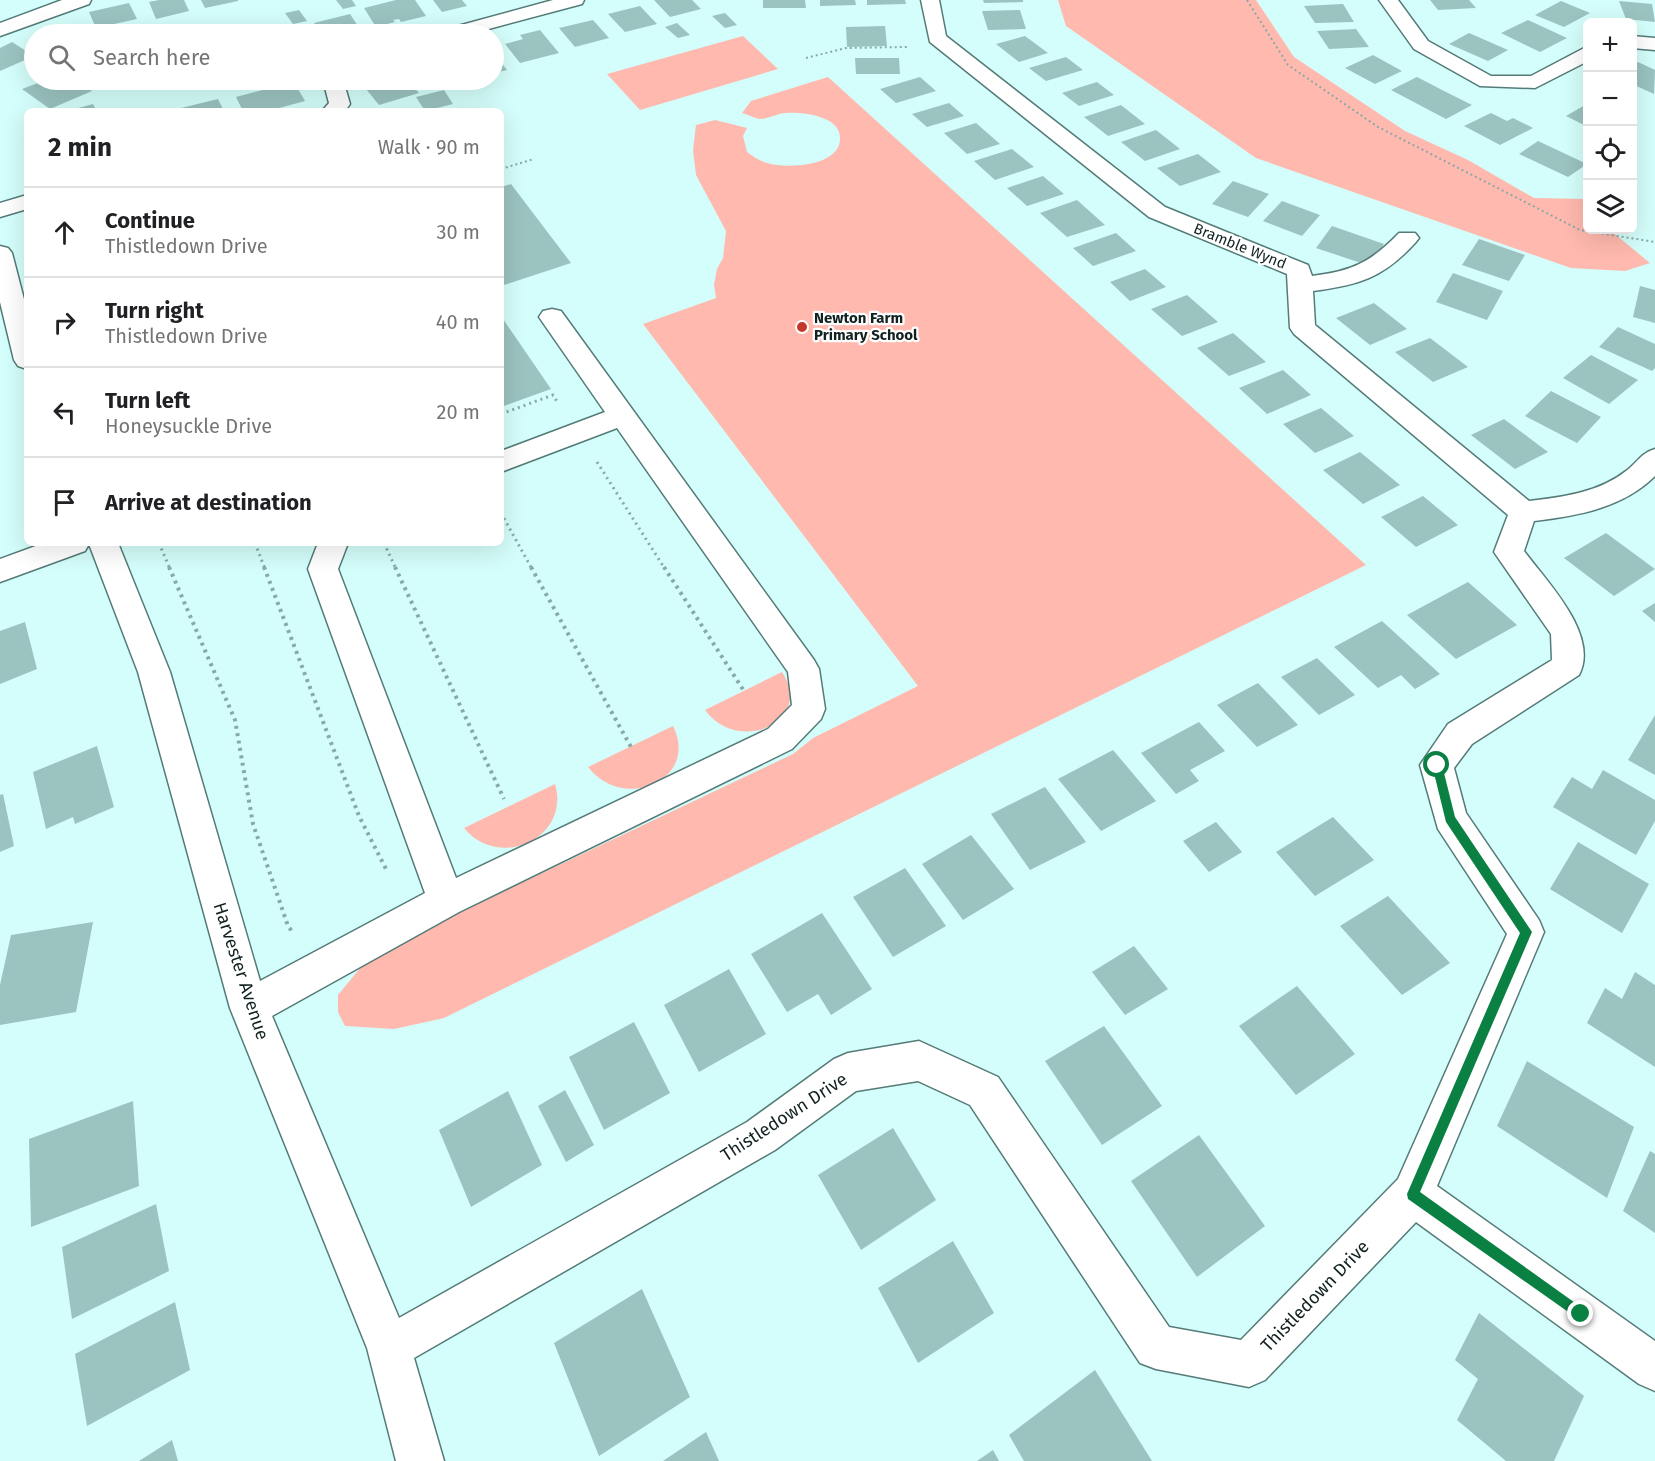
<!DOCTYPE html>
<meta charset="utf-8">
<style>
:root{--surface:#fff;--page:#f2f2f2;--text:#202124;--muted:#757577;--line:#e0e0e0}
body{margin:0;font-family:"Fira Sans",sans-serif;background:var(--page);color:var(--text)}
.controls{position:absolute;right:18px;top:18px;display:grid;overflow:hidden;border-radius:9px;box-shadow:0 6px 24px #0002}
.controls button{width:54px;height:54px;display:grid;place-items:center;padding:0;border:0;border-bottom:2px solid var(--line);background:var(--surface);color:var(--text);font:30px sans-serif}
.stop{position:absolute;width:18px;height:18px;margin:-14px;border:4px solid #0b8043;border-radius:50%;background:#fff}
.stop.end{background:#0b8043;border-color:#fff;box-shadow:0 2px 6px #0008}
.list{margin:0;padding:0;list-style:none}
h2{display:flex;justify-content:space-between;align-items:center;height:78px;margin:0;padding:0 24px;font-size:26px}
h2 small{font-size:20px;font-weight:400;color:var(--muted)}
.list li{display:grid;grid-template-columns:39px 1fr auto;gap:18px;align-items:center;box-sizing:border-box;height:90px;padding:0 24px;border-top:2px solid var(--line)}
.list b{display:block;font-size:22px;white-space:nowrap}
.list p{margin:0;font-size:20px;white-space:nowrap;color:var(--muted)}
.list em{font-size:20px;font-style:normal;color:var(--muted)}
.icon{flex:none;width:33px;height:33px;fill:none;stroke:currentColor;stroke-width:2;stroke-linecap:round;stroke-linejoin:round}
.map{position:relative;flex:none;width:1655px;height:1461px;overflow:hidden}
.search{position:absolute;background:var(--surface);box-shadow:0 6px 24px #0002;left:24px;top:24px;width:480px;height:66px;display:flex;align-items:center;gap:15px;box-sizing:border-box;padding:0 21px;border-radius:33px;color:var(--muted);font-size:22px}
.panel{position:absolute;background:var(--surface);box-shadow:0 6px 24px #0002;left:24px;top:108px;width:480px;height:438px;border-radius:9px}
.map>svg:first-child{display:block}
.green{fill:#ffb9ae}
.building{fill:#9bc3c0}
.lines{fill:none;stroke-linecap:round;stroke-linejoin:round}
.minor-casing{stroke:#547b78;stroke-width:3}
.path-far2{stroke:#89a9a7;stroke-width:2;stroke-dasharray:2 3;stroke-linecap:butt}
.path-far1{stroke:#89a9a7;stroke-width:3;stroke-dasharray:2 4;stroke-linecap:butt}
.path{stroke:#89a9a7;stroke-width:4;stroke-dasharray:3 4.5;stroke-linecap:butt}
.minor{fill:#fff;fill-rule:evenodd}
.route{fill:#0b8043}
.poi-dot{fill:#c4372a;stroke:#fff;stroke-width:2}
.labels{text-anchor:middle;stroke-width:4.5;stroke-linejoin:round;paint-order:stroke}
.far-street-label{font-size:15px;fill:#122221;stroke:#fff}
.far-poi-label{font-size:15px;font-weight:bold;fill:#122221;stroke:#fff;text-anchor:start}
.street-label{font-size:18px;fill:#122221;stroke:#fff}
</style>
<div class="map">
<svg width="1655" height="1461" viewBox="0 0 1655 1461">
<rect width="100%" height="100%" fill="#d4fefb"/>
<path class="green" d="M1058,0H1256L1294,57L1405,131L1468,160L1534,198L1587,199L1588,230H1610L1650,263L1625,271L1571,268L1256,158L1066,26Z
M743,36L778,69L640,110L607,74Z
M828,77L1366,565L444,1018L394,1029L345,1026L338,1012V995L361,967L439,922L793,754L813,738L918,686L643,324L716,298L714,285L717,269L723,258L726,231L696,175L693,150L696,125L715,120L747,128L743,136L747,152C753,156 759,161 767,163C786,169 842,167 840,137C839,116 803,112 786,113C778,113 768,119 760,119C754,118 747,114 742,113L751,101Z
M782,672C815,723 738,755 705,710Z
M673,726C700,780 623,813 588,767Z
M555,784C571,838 499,871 464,828Z"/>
<path class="building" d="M159,0H184L189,11L156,19L149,2Z
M201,0H238V1L205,8Z
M336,0H352L356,6L343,9Z
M396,0H415L426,16L401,22L399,19L393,20L395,22L376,27L364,8Z
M433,0H462L467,6L442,12Z
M654,0H692L701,9L670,17Z
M763,0H805L806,8H763Z
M820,0H855L856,5L820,6Z
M867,0H905L906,4L867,5Z
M983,0H1023V2L984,3Z
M1430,0H1469L1476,8L1438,10Z
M1561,1L1590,13L1564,27L1535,15Z
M1619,1L1652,4L1655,22L1626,19Z
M129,3L137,19L96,28L89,12Z
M1343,4L1354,22L1315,23L1304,6Z
M640,6L657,24L625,32L608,14Z
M299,10L307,21L293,24L285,13Z
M1020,10L1026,29L988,30L982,11Z
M725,13L737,25L725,28L712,16Z
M350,14L362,32L321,34L314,23Z
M593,20L609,38L575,47L559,28Z
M1528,20L1567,38L1540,52L1501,33Z
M677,23L690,35L678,38L665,27Z
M885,26L887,46L847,47L846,27Z
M159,28L162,34H133Z
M300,28L304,34H274Z
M1356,29L1369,47L1329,49L1317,31Z
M540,30L559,53L520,63L505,44L523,39L520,35Z
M1469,33L1508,50L1488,61L1449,44Z
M1025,36L1048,53L1019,62L996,44Z
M12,42L34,56L0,71V48Z
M494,53L507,70L494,73Z
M1373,55L1402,71L1375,84L1345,68Z
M1066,57L1083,70L1046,81L1029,68Z
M855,58H899L900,74H856Z
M1638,62L1655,70L1654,94L1632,84V65Z
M920,77L936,91L896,103L880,89Z
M1417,77L1444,91L1472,105L1446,119L1391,90Z
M46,80H75L92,91L50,109L22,89Z
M379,80H407L419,93L379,105L362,84Z
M294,82L305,101L268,111H243L236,97Z
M1097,82L1114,95L1079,106L1062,93Z
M444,90L453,104L425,111L416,97Z
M218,99L224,111H173V110Z
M949,103L964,116L927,127L912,114Z
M93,104L97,111H71V110Z
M1588,104V127L1566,116L1585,105Z
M1121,105L1145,124L1108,136L1084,117Z
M1491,113L1507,121L1513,118L1533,128L1500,145L1464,126Z
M976,123L1000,144L967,154L944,133Z
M1156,130L1180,149L1145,161L1121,142Z
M1538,141L1587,164L1568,177L1519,154Z
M1012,149L1034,167L995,180L974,161Z
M1198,154L1221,172L1180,186L1157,168Z
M1043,176L1064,194L1027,206L1007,188Z
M1233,181L1269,194L1248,217L1212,204Z
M511,184L571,263L501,286V187Z
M1077,200L1105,225L1067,237L1040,213Z
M1282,201L1320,215L1302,236L1263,221Z
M1332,226L1384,244L1370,266L1316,248Z
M1116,233L1136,251L1093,266L1073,248Z
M1479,239L1525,255L1509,281L1462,265Z
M1145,269L1166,287L1130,301L1110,282Z
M1453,273L1503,291L1487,320L1436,302Z
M1640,286L1655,290V323L1633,317Z
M1187,295L1218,322L1182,336L1151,309Z
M1374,303L1407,329L1370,345L1336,318Z
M501,316L551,389L501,407Z
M1618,327L1655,344V368L1652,371L1599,347Z
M1233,333L1266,362L1229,376L1197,348Z
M1430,338L1468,367L1433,382L1395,352Z
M1591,355L1638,380L1609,404L1563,378Z
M1283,370L1311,395L1267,414L1239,388Z
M1551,391L1601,417L1577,443L1525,416Z
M1321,408L1354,436L1315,453L1283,424Z
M1504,419L1548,452L1515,469L1471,435Z
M1360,452L1400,485L1363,504L1323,470Z
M1423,496L1458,525L1416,547L1381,517Z
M1606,533L1655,569L1614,596L1564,558Z
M1468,582L1517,625L1456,659L1407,615Z
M1655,603V622L1642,611Z
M1382,621L1440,674L1415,689L1401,675L1378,688L1334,647Z
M25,622L37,669L0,684V631Z
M1317,658L1355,695L1319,715L1281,677Z
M1258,683L1298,725L1257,747L1217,705Z
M1655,715V775L1628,760Z
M1199,722L1225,751L1190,770L1199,781L1176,794L1141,753Z
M97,746L114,807L75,824L73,817L46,829L33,772Z
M1113,750L1156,801L1101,831L1058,779Z
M1603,770L1655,800V821L1636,855L1553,807L1572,777L1592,789Z
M1045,787L1086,842L1030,870L991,814Z
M3,794L14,846L0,852V795Z
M1333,817L1374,860L1315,896L1276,852Z
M1216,822L1242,852L1209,872L1183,841Z
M971,835L1014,889L963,920L922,864Z
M1578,842L1649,884L1622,933L1550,889Z
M905,868L946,926L893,957L853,897Z
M1388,896L1450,963L1402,995L1340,926Z
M822,913L872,989L831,1015L818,994L787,1012L751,954Z
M93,922L76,1012L0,1025V985L11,935Z
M1134,946L1168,989L1125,1015L1092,972Z
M729,969L766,1034L699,1072L664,1005Z
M1635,972L1655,985V1067L1587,1023L1605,988L1622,999Z
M1297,986L1355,1054L1296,1095L1239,1026Z
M634,1022L670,1093L604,1130L569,1057Z
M1104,1026L1162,1106L1102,1145L1045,1061Z
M1527,1061L1634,1127L1607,1198L1497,1126Z
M565,1090L594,1145L566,1162L538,1106Z
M508,1091L542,1165L471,1207L439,1130Z
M133,1101L139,1186L31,1227L29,1139Z
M893,1128L936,1200L861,1250L818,1175Z
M1199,1135L1265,1226L1197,1277L1131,1181Z
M1650,1151L1655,1154V1233L1623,1211Z
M156,1204L169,1271L72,1319L62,1247Z
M953,1241L994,1313L918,1363L878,1288Z
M642,1289L690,1397L599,1456L554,1343Z
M175,1302L190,1370L87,1426L75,1354Z
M1479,1313L1584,1396L1554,1461H1506L1457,1420L1478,1379L1455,1360Z
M1095,1370L1152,1461H1024L1009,1435Z
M706,1432L719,1461H663Z
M172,1440L178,1461H139Z
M993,1450L999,1461H977Z"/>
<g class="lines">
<g class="minor-casing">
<path id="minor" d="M62,0H91L89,4L0,36V23Z
M553,0H584L582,4L470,34H440L443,30Z
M921,0H939L946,36L1165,207L1308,265L1312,276C1352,271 1370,263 1399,233H1415L1419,238L1415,243C1383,278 1359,285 1313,291L1315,325L1529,501C1562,497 1598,493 1626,471C1637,463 1641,453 1655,449V476C1623,508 1577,516 1534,521L1524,551C1547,582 1600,635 1579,675L1472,744L1454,768L1466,813L1539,920L1544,932L1437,1186L1655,1341V1391L1639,1384L1416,1222L1265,1380L1249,1387L1156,1369L1140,1363L970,1105L918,1081L856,1091L775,1150L414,1358L444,1461H396L367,1348L230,1008L138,672L89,544L85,551L0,582V559L44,543H118L170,672L260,981L425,893L308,569L318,543H348L338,569L456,878L768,729L792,705L788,672L617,428L501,472V451L605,412L539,317L543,311L552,309L561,311L814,660L819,669L825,709L821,719L792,749L459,912L272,1016L399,1318L747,1122L834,1059L848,1053L919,1041L998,1077L1169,1327L1241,1340L1398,1179L1507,934L1438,829L1420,765L1448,724L1552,660L1551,634L1494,552L1508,515L1294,334L1290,328L1287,274L1149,217L930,42Z
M1379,0H1398L1428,41L1491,76H1531L1588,46V61L1535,88L1480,86L1414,49Z
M1632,36L1655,38V50L1632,48Z
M323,80H343L350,104L345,111H322L329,103Z
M27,195V209L0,217V203Z
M0,246L8,248L12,253L27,311V369L18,366L14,360L0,302Z"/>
</g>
<path class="path-far2" d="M1247,0L1288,65L1378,127L1580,230L1655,242
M806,58L846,48L907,47
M501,169L534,159"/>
<path class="path-far1" d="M501,414L553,395L558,403
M597,462L665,569
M501,513L532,569
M159,543L170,569
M255,543L265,569
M384,543L396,569"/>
<path class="path" d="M169,567L235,720L253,824L288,926L294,934
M264,567L359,816L387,871
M395,567L504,799
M531,567L631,747
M664,567L744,691"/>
<use href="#minor" class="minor"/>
</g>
<path class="route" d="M1437,760L1442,765L1455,817L1532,932L1420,1192L1585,1310L1587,1314L1581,1321L1408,1199L1407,1194L1520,933L1446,822L1432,765Z"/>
<circle class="poi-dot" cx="802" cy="327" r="6"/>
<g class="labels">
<g class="far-street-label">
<text transform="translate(1240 246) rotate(22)" y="5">Bramble Wynd</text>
</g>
<g class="far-poi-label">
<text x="814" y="323">Newton Farm<tspan x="814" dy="17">Primary School</tspan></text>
</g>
<g class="street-label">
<text transform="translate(241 971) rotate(72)" y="6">Harvester Avenue</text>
<text transform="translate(784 1117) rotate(-33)" y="6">Thistledown Drive</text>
<text transform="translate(1315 1296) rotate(-46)" y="6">Thistledown Drive</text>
</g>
</g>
</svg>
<div class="controls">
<button>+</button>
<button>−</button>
<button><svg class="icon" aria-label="locate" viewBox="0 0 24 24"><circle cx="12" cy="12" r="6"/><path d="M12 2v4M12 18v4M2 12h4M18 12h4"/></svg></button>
<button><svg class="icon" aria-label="layers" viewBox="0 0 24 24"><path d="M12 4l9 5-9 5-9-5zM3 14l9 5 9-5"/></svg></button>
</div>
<div class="stop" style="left:1437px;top:765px"></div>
<div class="stop end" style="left:1581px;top:1314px"></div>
<div class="search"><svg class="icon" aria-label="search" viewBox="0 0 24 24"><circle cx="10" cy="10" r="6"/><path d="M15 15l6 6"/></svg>Search here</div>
<section class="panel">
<h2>2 min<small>Walk · 90 m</small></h2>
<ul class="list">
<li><svg class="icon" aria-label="ahead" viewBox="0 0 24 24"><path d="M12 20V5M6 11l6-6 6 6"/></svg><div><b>Continue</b><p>Thistledown Drive</p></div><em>30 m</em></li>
<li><svg class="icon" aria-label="right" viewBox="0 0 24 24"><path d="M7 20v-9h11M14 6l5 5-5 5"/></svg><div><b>Turn right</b><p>Thistledown Drive</p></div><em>40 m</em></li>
<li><svg class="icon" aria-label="left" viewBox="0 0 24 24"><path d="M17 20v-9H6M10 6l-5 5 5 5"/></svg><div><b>Turn left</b><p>Honeysuckle Drive</p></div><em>20 m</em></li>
<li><svg class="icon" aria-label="arrive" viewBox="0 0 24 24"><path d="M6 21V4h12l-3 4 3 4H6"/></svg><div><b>Arrive at destination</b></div></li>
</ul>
</section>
</div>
